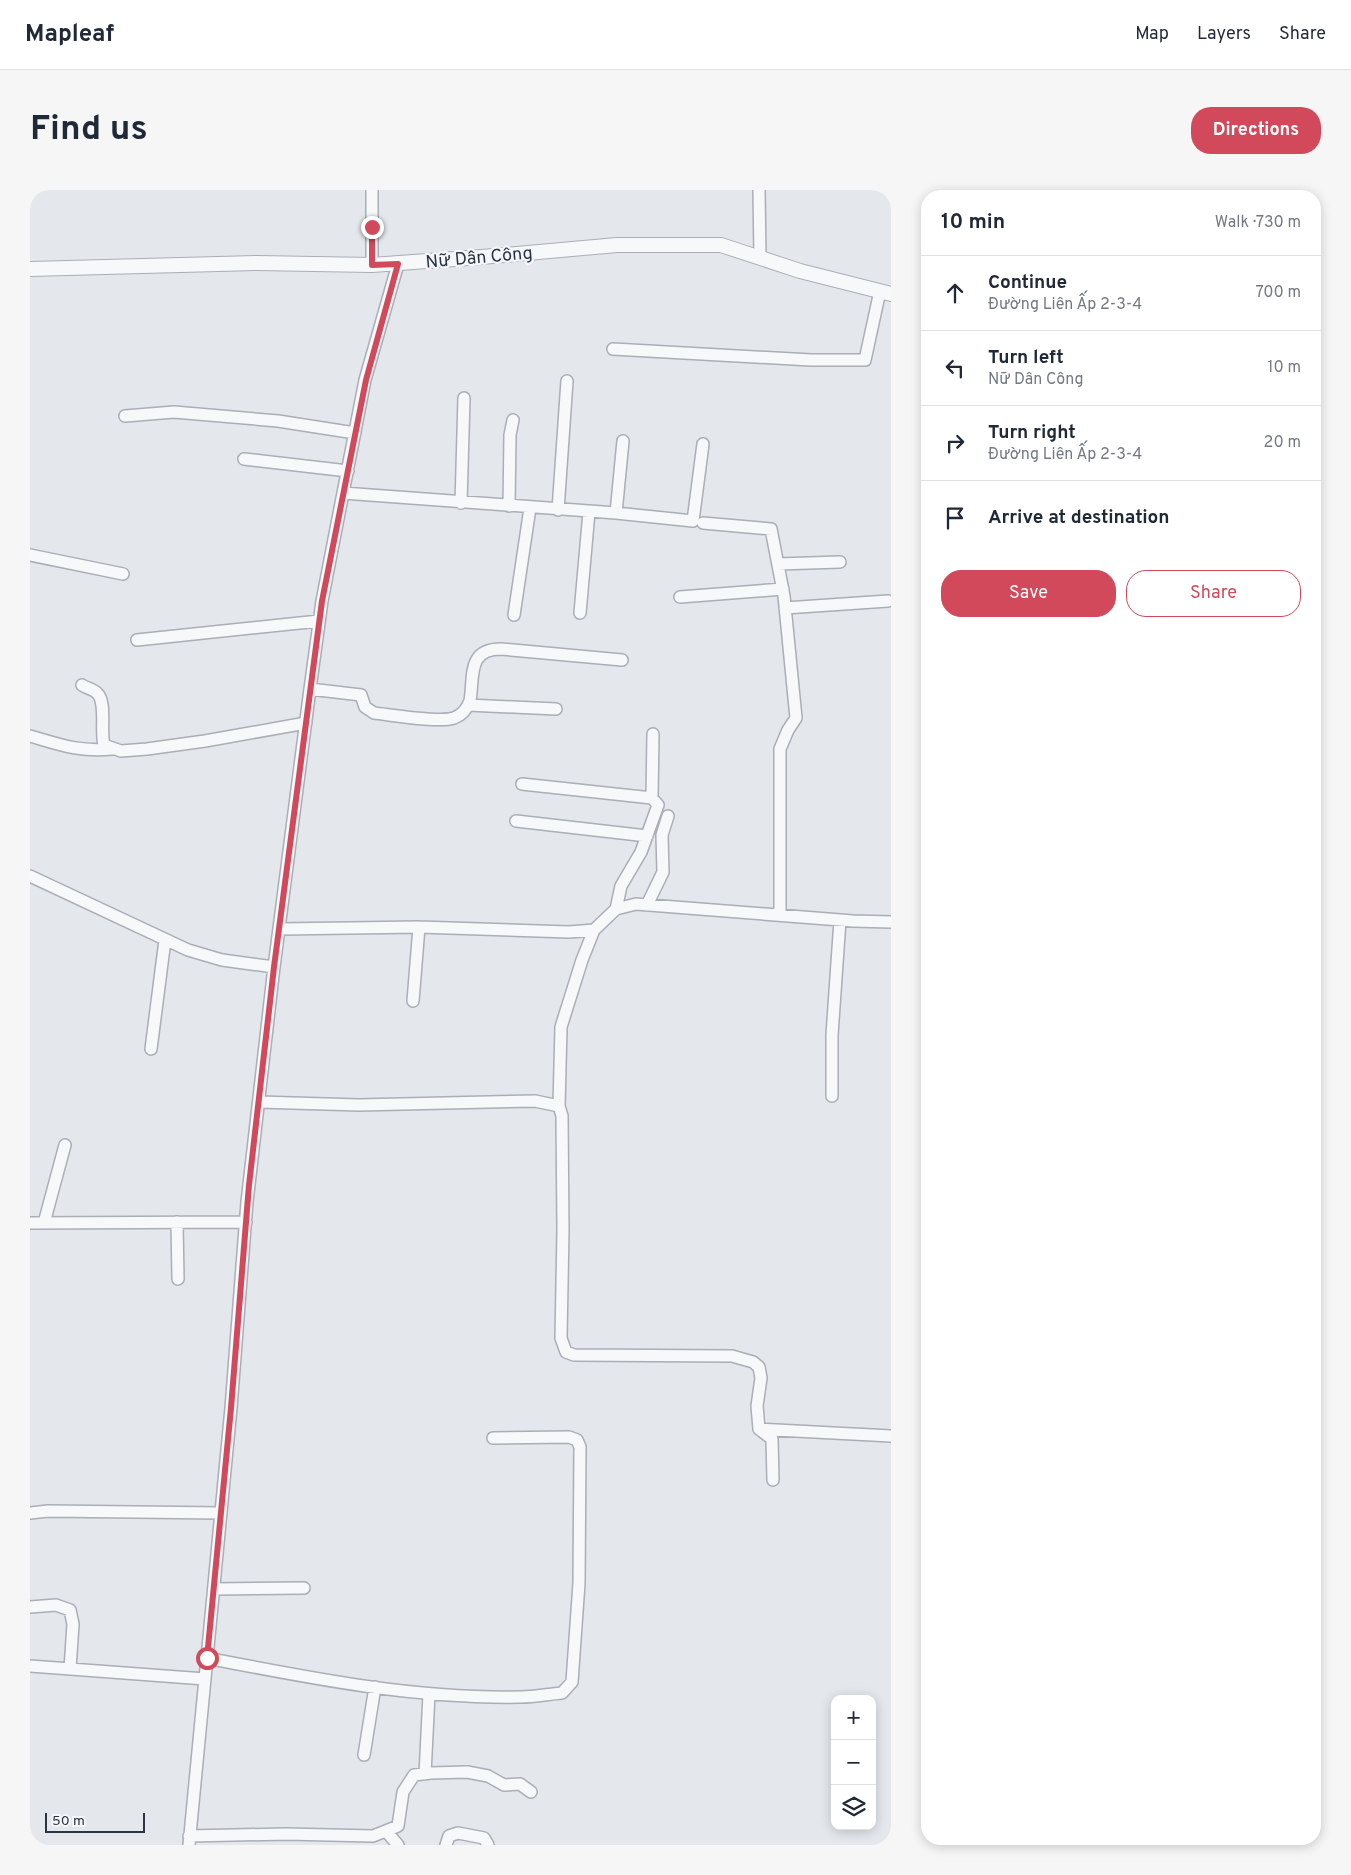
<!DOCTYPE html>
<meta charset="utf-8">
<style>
:root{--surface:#fff;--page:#f6f6f7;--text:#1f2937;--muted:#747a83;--line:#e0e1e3;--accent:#d1495b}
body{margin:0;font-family:Overpass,sans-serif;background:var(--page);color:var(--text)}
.controls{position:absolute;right:15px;bottom:15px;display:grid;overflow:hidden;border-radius:10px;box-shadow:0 2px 12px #0003}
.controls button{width:45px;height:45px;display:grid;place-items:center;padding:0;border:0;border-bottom:1px solid var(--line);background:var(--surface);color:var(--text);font:25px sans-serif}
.scale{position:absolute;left:15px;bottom:12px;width:100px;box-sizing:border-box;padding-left:5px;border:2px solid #2b3445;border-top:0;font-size:14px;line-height:18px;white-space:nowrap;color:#2b3445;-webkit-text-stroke:4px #f4f6f9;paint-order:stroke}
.stop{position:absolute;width:15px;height:15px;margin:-11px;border:4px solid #d1495b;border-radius:50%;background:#fff}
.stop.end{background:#d1495b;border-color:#fff;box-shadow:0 1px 5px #0008}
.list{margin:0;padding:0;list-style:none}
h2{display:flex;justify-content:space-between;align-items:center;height:65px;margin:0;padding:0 20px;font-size:21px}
h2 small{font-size:16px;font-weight:400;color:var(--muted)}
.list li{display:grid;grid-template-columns:32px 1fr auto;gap:15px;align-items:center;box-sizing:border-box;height:75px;padding:0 20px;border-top:1px solid var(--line)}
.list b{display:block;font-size:19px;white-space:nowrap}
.list p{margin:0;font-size:16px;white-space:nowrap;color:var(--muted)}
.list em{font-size:16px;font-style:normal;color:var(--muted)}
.actions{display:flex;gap:10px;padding:15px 20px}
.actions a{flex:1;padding:11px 0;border:1px solid var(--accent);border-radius:20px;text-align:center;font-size:18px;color:var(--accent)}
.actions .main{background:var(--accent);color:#fff}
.icon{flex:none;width:28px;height:28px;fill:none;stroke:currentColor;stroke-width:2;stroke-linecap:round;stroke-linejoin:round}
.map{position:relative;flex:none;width:861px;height:1655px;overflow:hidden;border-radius:20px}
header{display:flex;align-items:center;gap:30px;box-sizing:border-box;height:70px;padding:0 25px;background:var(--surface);border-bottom:1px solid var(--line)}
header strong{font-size:24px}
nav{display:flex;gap:28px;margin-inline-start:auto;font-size:18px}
.intro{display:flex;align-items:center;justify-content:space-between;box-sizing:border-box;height:120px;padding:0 30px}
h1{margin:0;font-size:35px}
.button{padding:12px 22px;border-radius:20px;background:var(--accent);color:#fff;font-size:18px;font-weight:700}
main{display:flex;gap:30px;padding:0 30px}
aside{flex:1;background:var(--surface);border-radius:20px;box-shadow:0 2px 12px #0003}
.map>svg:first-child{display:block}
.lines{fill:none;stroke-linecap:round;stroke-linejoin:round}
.minor-casing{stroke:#a9aeb7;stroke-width:14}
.tertiary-casing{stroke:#a9aeb7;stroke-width:16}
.minor{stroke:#f7f8fa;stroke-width:11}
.tertiary{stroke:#f7f8fa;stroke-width:14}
.route{stroke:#d1495b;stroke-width:6}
.labels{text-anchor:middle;stroke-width:4.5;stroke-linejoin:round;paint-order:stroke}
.street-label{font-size:18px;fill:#2b3445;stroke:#f4f6f9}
</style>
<header>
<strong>Mapleaf</strong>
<nav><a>Map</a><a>Layers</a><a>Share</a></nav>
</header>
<div class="intro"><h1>Find us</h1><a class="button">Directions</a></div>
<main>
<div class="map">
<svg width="861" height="1655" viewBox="0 0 861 1655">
<rect width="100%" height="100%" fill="#e4e7ec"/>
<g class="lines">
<g class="minor-casing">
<path id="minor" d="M342,0V75
M729,0L730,68
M583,159L781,170H835L850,101
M95,226L144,222L248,231L325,243
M214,269L318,281
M313,303L586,323L663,331L673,254
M431,313L434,208
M479,316L480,245L483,230
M528,320L537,191
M586,323L593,251
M673,333L741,339L754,406L766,528L758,540L750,559V725
M0,365L93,384
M748,374L810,372
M650,407L753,399
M755,418L858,411
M550,423L559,322
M484,425L500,318
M107,450L289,431
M52,495C56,498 63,499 67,503C77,512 70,541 74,555L91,561L117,559L175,551L276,533
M280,499L331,505L335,517L344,523C362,525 409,533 424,528C432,525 437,519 440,511C444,486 437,459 471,459L592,470
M438,515L526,519
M0,546C31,555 49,562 82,559
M492,594L622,608
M486,631L617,646
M0,686L158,760L192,770L244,777
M617,715L633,682L632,645L638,626
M586,719L591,696L611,662L628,615L622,608L623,544
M250,739L389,737L539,742L564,740L586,719L606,714L823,731L861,732
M564,740L552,770L531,837L529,916L532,926L533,1040L531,1148L536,1162L544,1165L702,1166L723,1172L729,1177L731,1188L727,1216L729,1239L742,1249L743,1290
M383,811L389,737
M121,859L135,750
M802,906V845L810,730
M229,912L329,915L505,911L529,916
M147,1032L148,1089
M0,1033L216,1032
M14,1033L35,955
M729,1239L861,1246
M0,1323L18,1321L191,1323
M184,1399L274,1398
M0,1417L26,1415L40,1420L43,1434L40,1479
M177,1468C280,1488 385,1509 491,1507C504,1507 519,1504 532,1503L542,1492L549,1393L550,1257L547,1250L539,1247L463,1248
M0,1476L175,1489
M334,1565L345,1497
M395,1584L399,1504
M356,1641L368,1655
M159,1646L256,1644L343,1646L368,1636L373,1602L384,1585L401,1583L437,1582L458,1586L474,1595L490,1594L501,1602
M159,1655L201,1218L217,1012L244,777L280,499L292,411L335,190L368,74
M416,1655L419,1646L428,1643L454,1648L458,1655"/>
</g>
<g class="tertiary-casing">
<path id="tertiary" d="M0,79L227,73L342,75L452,67L587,55H691L770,81L861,104"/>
</g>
<use href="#minor" class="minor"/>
<use href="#tertiary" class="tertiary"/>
</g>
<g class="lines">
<path class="route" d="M177,1468L201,1218L219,995L244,777L292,411L336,190L368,74L342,75V37"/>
</g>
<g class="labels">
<g class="street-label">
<text transform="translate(449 67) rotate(-5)" y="6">Nữ Dân Công</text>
</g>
</g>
</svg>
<div class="controls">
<button>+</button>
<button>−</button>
<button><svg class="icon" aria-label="layers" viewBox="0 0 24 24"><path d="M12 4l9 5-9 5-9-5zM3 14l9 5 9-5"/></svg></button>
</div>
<div class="scale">50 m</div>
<div class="stop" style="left:177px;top:1468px"></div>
<div class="stop end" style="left:342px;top:37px"></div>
</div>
<aside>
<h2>10 min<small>Walk · 730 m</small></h2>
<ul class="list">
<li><svg class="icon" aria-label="ahead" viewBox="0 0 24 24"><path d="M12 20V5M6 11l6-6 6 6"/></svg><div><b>Continue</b><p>Đường Liên Ấp 2-3-4</p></div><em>700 m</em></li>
<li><svg class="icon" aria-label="left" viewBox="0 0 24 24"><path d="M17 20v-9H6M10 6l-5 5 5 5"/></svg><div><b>Turn left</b><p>Nữ Dân Công</p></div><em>10 m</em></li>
<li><svg class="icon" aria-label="right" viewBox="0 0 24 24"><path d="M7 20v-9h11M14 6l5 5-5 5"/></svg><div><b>Turn right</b><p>Đường Liên Ấp 2-3-4</p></div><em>20 m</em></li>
<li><svg class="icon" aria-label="arrive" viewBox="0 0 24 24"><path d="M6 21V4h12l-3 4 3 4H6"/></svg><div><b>Arrive at destination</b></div></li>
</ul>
<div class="actions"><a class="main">Save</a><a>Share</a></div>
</aside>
</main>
